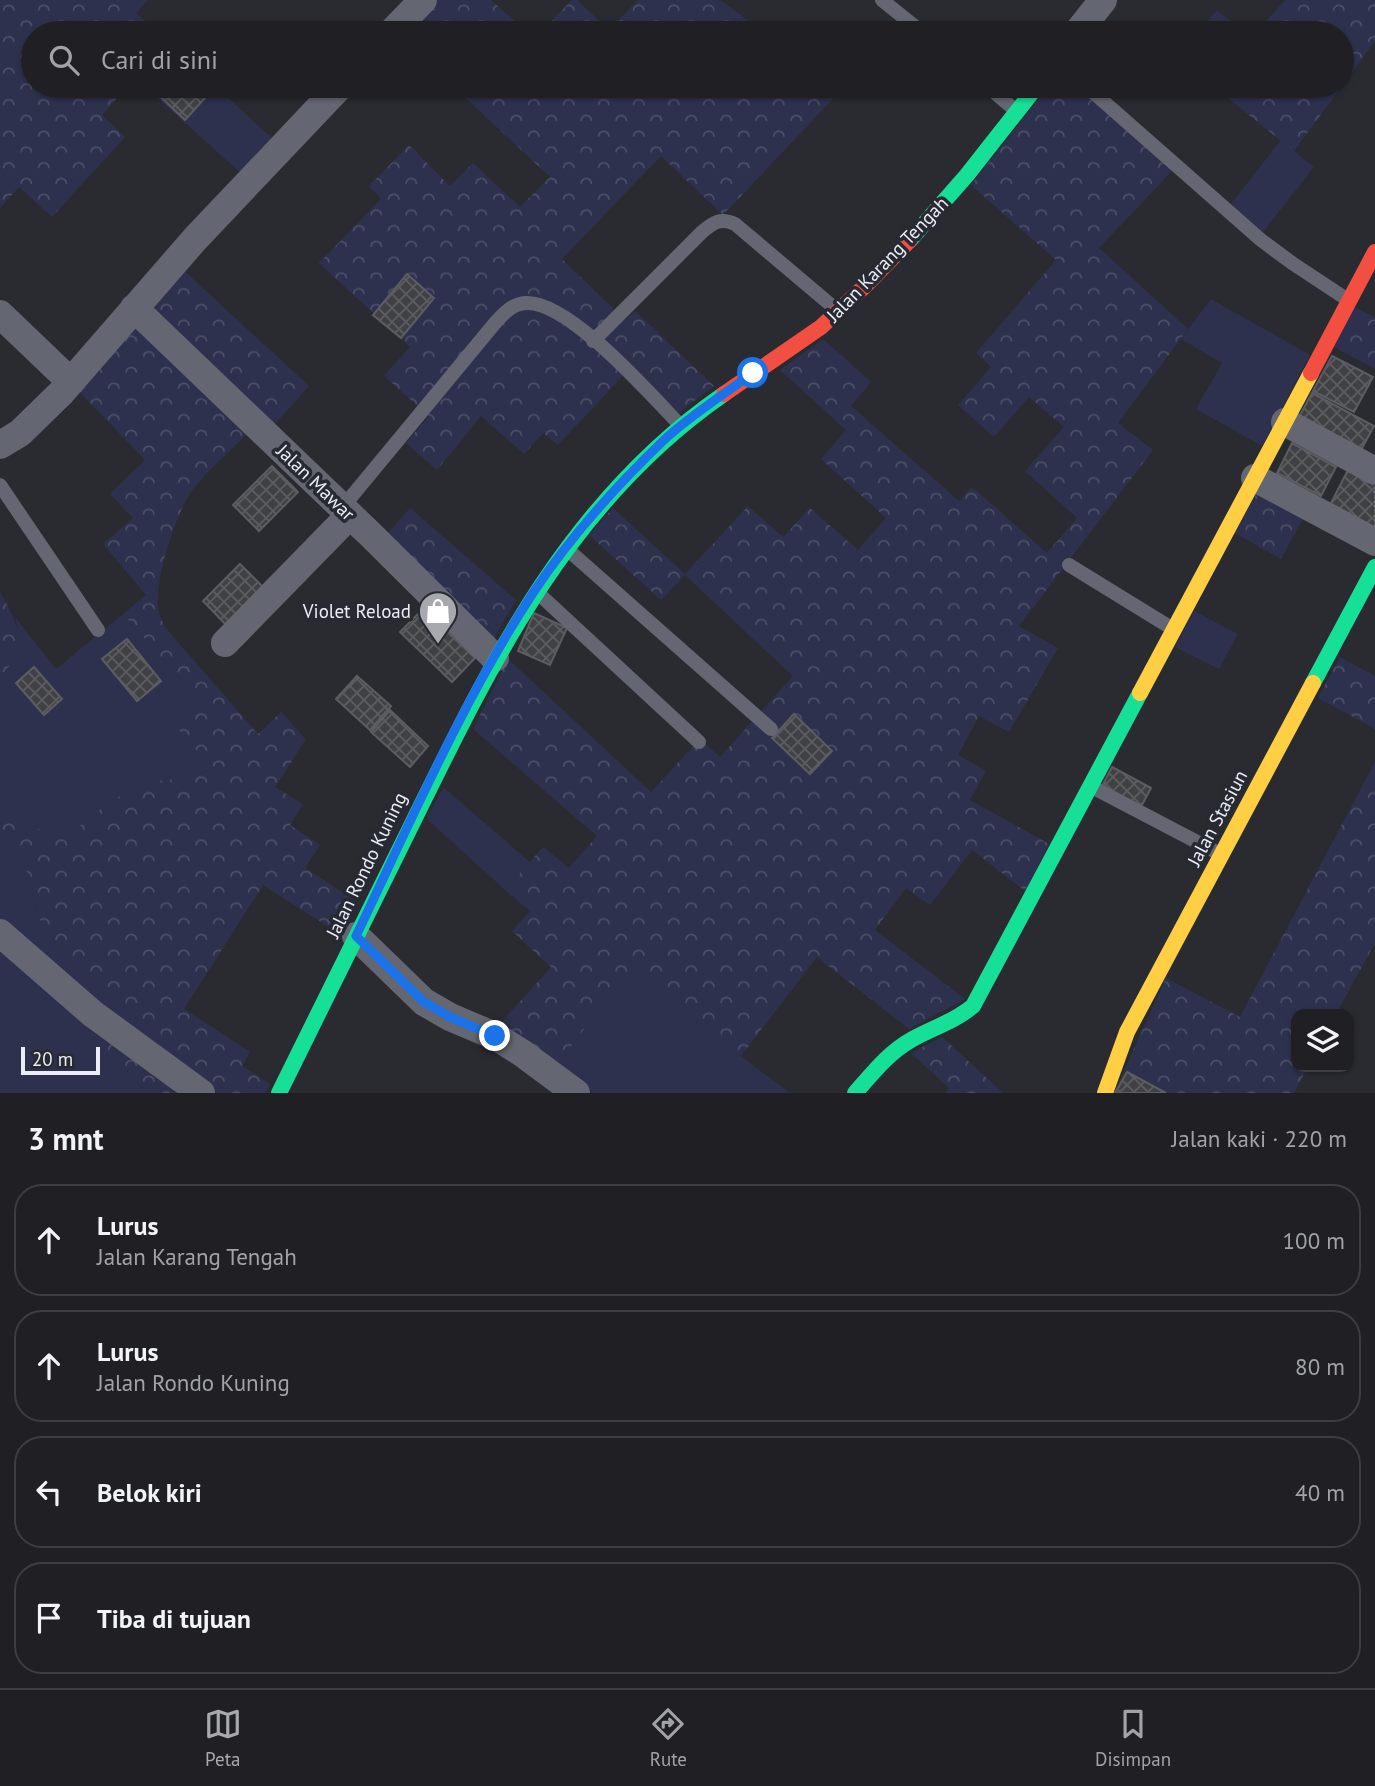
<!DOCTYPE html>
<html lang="id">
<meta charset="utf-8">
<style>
:root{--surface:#202024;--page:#2d2d31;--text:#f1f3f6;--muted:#a2a3a6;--line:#3d3e41;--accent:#a7a9af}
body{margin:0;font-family:"PT Sans",sans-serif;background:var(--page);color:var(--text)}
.controls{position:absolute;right:21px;bottom:21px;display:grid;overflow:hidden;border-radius:14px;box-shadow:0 2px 5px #0004}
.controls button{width:63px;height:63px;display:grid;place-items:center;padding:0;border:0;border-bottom:2px solid var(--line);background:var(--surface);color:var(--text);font:35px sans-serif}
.scale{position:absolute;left:21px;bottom:18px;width:79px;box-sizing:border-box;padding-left:7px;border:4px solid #ebedf4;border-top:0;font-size:19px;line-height:24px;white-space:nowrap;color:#ebedf4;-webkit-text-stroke:5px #272933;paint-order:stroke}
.stop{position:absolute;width:21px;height:21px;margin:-16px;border:5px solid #1a73e8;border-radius:50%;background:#fff}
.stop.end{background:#1a73e8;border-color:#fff;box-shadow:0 2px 7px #0008}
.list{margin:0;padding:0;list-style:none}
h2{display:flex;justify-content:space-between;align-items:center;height:91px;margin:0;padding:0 28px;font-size:30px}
h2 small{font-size:23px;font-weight:400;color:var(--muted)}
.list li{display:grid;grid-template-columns:46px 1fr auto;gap:21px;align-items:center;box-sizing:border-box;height:112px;margin:0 14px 14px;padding:0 14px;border:2px solid var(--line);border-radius:28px}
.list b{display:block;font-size:26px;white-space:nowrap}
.list p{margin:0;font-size:23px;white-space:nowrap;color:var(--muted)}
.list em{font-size:23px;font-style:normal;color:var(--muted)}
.icon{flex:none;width:38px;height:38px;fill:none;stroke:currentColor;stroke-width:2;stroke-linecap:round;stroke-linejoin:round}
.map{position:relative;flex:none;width:1375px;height:1093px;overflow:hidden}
.search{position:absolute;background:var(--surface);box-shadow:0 2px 5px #0004;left:21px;right:21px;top:21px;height:77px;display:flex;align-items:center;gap:18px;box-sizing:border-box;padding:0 24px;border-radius:38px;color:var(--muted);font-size:26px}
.sheet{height:595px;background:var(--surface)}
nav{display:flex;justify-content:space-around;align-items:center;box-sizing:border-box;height:98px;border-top:2px solid var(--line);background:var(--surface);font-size:19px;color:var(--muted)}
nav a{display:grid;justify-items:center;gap:4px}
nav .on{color:var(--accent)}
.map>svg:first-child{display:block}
.green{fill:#2d314d}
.forest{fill:url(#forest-crowns)}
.building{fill:url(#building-cross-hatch);stroke:#5c5d62;stroke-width:2}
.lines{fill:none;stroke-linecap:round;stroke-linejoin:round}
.lane{stroke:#646671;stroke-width:14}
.street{stroke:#646671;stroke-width:28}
.fast{stroke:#16e098;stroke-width:16}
.slow{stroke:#ffcf43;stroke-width:16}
.jam{stroke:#f24e42;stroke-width:16}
.route{stroke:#1a73e8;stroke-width:9}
.labels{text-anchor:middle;stroke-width:7;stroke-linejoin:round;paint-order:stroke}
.street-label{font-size:19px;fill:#ebedf4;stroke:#272933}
.poi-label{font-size:19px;fill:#ebedf4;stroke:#272933;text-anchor:end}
</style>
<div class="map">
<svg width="1375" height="1093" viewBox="0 0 1375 1093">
<defs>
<pattern id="forest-crowns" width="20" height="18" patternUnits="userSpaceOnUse" patternTransform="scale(1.75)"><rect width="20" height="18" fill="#2d314d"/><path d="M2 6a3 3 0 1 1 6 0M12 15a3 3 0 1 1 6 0" fill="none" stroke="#4c4f67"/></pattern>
<pattern id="building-cross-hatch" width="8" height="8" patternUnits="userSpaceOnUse" patternTransform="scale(1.75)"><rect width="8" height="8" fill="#404145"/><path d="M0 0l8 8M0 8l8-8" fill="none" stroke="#5c5d60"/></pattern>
</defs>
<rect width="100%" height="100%" fill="#2a2b30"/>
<path class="green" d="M1217,10L1245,33H1198Z
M144,86H215L273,139L242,174Z
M1213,86H1259L1240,108Z
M1281,140L1314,167L1263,232L1230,205Z
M1211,299L1310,355L1262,446L1196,409L1222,363L1181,339Z
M1194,611L1238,634L1219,669L1175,647Z
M123,614L205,707L212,768C186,784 169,778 142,785C119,791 84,824 64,839L34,827L0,806V677C17,660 22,640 15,617L56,669Z
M443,787L530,862L505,890L427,819Z
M0,845C47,875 23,898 48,933C69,962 99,986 126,1010L96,1044L153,1093H0Z
M628,971L790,1093H592L557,1065Z"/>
<path class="forest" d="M0,0H148L136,13L158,33H33V86H128L102,115L125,137L52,217L19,187L0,208Z
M437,0H491L528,33H404Z
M572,0H577L609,30L638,0H720L765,33H540Z
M1285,0H1375V41L1294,151L1240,108L1259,86H1342V33H1256Z
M453,86H845L723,215L661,156L562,259L625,320L635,311L714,386L678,413L630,368L558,445L543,433L524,454L481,416L437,470L406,443L429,416L384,376L410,347L319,263L381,199L369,186L409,145L450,186L473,163L520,207L550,177Z
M1049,86H1076L1173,170L1099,248L1188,329L1118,423L1153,450L1019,626L1058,648L1009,732L979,716L958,755L986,771L970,800L1049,844L1025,891L972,850L930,905L906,888L875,930L965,999L909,1029L817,957L741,1056L628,971L557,1065L499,1025L551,967L512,931L530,911L505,890L543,847L569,868L597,836L473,729L508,659L651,792L700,739L720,757L793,676L685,575L661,600L589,535L613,508L685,574L748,506L783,537L810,508L858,550L886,518L821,459L846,430L780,370L823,339L871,382L851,406L959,501L972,487L1047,553L1077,518L1025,471L1064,427L1029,397L994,437L958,405L991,367L976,353L1056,260L971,185Z
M181,268L309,386L270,429L144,308Z
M1355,307L1375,318V369L1334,347Z
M137,321L250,431C231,450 209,469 193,489C176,512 152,585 159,613C162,624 169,632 176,640L258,734L281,712L306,739L275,787L303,804L290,825L320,845L305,868L359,903L343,936L263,885L184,1009L250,1052L242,1066L270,1084L265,1093H153L95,1044L126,1010C99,986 69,962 48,933C23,898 47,875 0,845V806L34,827L64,839C88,820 113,795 142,785C169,775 184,785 212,768L179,730L205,707L123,614L146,595L103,544L133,518L110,494L145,460L77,389Z
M1258,490L1305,515L1281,559L1235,533Z
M410,508L516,600L492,641L384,538Z
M0,591C17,624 32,644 0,677Z
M1340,657L1375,676V729L1318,698Z
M1375,762V943L1336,1014H1296V1067H1308L1294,1093H1114L1166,978L1240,1017Z
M942,1037L1002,1092L1001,1093H945L949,1088L911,1053Z"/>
<path class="building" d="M149,86H211L214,88L185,120Z
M407,274L434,298L401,338L373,315Z
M1332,356L1373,377L1354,412L1313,391Z
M1312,393L1374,426L1361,450L1299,417Z
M1292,443L1336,467L1321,496L1277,473Z
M272,466L298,492L259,531L233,505Z
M1349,468L1375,481V528L1330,505Z
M240,564L265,589L228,627L203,601Z
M423,609L475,658L452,682L400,632Z
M534,613L567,628L550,665L518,651Z
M127,639L161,681L137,701L102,659Z
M34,667L62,699L44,715L16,683Z
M357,676L391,706L370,730L336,699Z
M390,710L428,746L410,767L371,732Z
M794,714L832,751L810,774L772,738Z
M1112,767L1151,788L1141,807L1102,786Z
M1127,1072L1166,1093H1115Z"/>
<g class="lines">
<path class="lane" d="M882,0L923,33
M987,86L1015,110
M1086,86L1261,240L1292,263L1348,300
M593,341L702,232C713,223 720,217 735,224L838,311
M0,485L98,630
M342,508L495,323C504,313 512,304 526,303C569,301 650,394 680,425
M567,549L771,729
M1069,565L1173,629
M539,594L699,742
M1092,787L1220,854"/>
<path class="street" d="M391,33L423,0
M1077,33L1103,0
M134,308L373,537L495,658
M0,314L71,382
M1285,422L1375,471
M0,445L20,433L61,393L195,239L340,86
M1255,478L1375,542
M225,643L350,515
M0,933L93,1014L201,1093
M356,936L424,1002L450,1017L495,1036L522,1053L576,1093"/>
<path class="fast" d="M910,240L967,175L1037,86
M1313,683L1375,567
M279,1093C324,1003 368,912 413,822C493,659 569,501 724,394
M855,1093C872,1074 888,1053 911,1040C932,1028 954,1022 973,1006L1140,693"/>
<path class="slow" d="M1140,693L1311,373
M1105,1093L1127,1032L1313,683"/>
<path class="jam" d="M1311,373L1375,252
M724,394L821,327L865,286L910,240"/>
</g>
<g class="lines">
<path class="route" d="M495,1036L450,1017L424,1002L356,936C411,821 463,700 533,593C570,537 616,486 664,440C691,415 723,395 753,373"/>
</g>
<defs>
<g id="shop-pin" transform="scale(2.0125)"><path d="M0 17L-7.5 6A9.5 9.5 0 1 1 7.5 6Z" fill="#a7a9af" stroke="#272933"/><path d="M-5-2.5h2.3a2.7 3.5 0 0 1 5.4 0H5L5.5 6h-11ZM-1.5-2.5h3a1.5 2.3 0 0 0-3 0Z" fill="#fff"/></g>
</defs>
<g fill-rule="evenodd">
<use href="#shop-pin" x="438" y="611"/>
</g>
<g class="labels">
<g class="street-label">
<text transform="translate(887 259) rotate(-46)" y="7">Jalan Karang Tengah</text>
<text transform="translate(316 482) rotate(44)" y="7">Jalan Mawar</text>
<text transform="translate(1217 818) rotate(-62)" y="7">Jalan Stasiun</text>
<text transform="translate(366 865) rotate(-64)" y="7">Jalan Rondo Kuning</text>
</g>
<g class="poi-label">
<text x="411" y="618">Violet Reload</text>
</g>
</g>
</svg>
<div class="controls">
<button><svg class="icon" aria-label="layers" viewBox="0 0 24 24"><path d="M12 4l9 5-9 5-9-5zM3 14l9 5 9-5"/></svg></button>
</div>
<div class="scale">20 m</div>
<div class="stop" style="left:753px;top:373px"></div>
<div class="stop end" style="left:495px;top:1036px"></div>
<div class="search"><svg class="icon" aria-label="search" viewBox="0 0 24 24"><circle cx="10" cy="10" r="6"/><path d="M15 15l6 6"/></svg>Cari di sini</div>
</div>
<section class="sheet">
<h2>3 mnt<small>Jalan kaki · 220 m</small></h2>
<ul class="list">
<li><svg class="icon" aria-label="ahead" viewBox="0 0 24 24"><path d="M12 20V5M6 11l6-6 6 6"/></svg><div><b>Lurus</b><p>Jalan Karang Tengah</p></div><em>100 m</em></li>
<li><svg class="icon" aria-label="ahead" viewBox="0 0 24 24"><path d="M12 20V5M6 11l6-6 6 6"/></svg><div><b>Lurus</b><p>Jalan Rondo Kuning</p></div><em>80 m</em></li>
<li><svg class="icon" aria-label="left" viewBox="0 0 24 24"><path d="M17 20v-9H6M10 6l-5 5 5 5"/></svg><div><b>Belok kiri</b></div><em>40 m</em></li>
<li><svg class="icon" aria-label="arrive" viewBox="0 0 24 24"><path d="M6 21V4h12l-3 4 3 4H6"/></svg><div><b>Tiba di tujuan</b></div></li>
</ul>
</section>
<nav>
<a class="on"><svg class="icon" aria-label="map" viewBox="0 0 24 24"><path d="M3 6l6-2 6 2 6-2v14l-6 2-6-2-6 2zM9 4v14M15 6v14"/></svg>Peta</a>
<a><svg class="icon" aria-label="directions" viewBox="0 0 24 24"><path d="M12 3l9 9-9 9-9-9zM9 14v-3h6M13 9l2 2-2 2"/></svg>Rute</a>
<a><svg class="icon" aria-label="saved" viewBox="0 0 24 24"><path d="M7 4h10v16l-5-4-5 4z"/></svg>Disimpan</a>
</nav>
